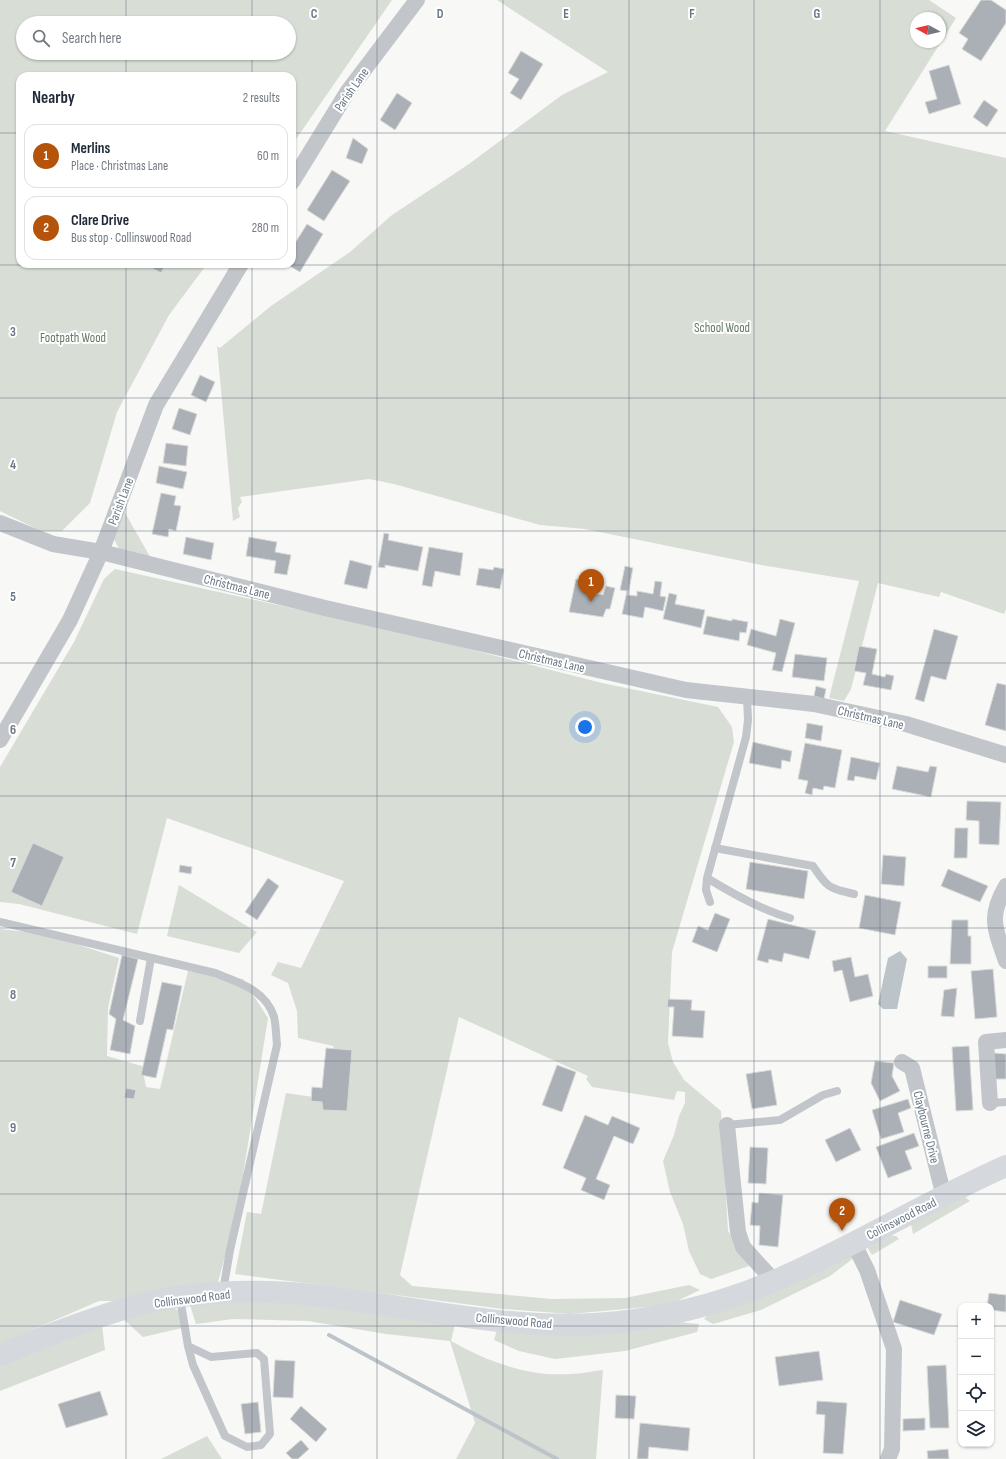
<!DOCTYPE html>
<meta charset="utf-8">
<style>
:root{--surface:#fff;--page:#f2f2f3;--text:#1f2937;--muted:#747a83;--line:#e0e1e3;--accent:#b45309}
body{margin:0;font-family:"Sofia Sans Condensed",sans-serif;background:var(--page);color:var(--text)}
.controls{position:absolute;right:12px;bottom:12px;display:grid;overflow:hidden;border-radius:8px;box-shadow:0 1px 3px #0004}
.controls button{width:36px;height:36px;display:grid;place-items:center;padding:0;border:0;border-bottom:1px solid var(--line);background:var(--surface);color:var(--text);font:20px sans-serif}
.compass{position:absolute;left:910px;top:12px;width:36px;height:36px;border-radius:50%;background:var(--surface);box-shadow:0 1px 3px #0004;rotate:278deg}
.you{position:absolute;left:585px;top:727px;width:14px;height:14px;margin:-10px;border:3px solid #fff;border-radius:50%;background:#1a73e8;box-shadow:0 0 0 6px #1a73e833}
.badge{display:grid;place-items:center;width:26px;height:26px;border-radius:50%;background:var(--accent);color:#fff;font-size:13px;font-weight:700}
.pin{position:absolute;translate:-50% -33px;filter:drop-shadow(0 1px 2px #0008)}
.pin::after{content:'';position:absolute;top:21px;width:14px;height:12px;background:inherit;clip-path:polygon(0 0,100% 0,50% 100%)}
.list{margin:0;padding:0;list-style:none}
h2{display:flex;justify-content:space-between;align-items:center;height:52px;margin:0;padding:0 16px;font-size:17px}
h2 small{font-size:13px;font-weight:400;color:var(--muted)}
.list li{display:grid;grid-template-columns:26px 1fr auto;gap:12px;align-items:center;box-sizing:border-box;height:64px;margin:0 8px 8px;padding:0 8px;border:1px solid var(--line);border-radius:12px}
.list b{display:block;font-size:15px;white-space:nowrap}
.list p{margin:0;font-size:13px;white-space:nowrap;color:var(--muted)}
.list em{font-size:13px;font-style:normal;color:var(--muted)}
.icon{flex:none;width:22px;height:22px;fill:none;stroke:currentColor;stroke-width:2;stroke-linecap:round;stroke-linejoin:round}
.map{position:relative;flex:none;width:1006px;height:1459px;overflow:hidden}
.search{position:absolute;background:var(--surface);box-shadow:0 1px 3px #0004;left:16px;top:16px;width:280px;height:44px;display:flex;align-items:center;gap:10px;box-sizing:border-box;padding:0 14px;border-radius:22px;color:var(--muted);font-size:15px}
.panel{position:absolute;background:var(--surface);box-shadow:0 1px 3px #0004;left:16px;top:72px;width:280px;height:196px;border-radius:12px}
.map>svg:first-child{display:block}
.green{fill:#d8ddd6;fill-rule:evenodd}
.water{fill:#bcc4ca}
.lines{fill:none;stroke-linecap:round;stroke-linejoin:round}
.stream{stroke:#bcc4ca;stroke-width:4}
.building{fill:#aab0b6;stroke:#dadad8}
.lane{stroke:#c2c5c9;stroke-width:8}
.street{stroke:#c2c5c9;stroke-width:16}
.primary{stroke:#d5d9dd;stroke-width:22}
.grid{fill:none;stroke:#6a7785;stroke-width:1;stroke-opacity:0.55}
.labels{text-anchor:middle;stroke-width:4;stroke-linejoin:round;paint-order:stroke}
.street-label{font-size:13px;fill:#6a7785;stroke:#fff}
.park-label{font-size:13px;fill:#667764;stroke:#fff}
.grid-label{font-size:13px;text-anchor:middle;font-weight:bold;fill:#6a7785;stroke:#fff;stroke-width:4;stroke-linejoin:round;paint-order:stroke}
</style>
<div class="map">
<svg width="1006" height="1459" viewBox="0 0 1006 1459">
<rect width="100%" height="100%" fill="#f8f8f6"/>
<path class="green" d="M0,0H392L292,145V76H20V264H207L169,315L117,412L90,503L62,531H41L0,511ZM23,23H289V53H23Z
M497,0H929L956,18L885,131L1006,158V609L1004,614L941,592L939,597L878,583L851,689L844,701L829,698L859,581L767,566L585,529L540,525L394,484L369,479L240,497L242,502L238,508L240,517L233,521L217,346L220,348L271,306L350,252L392,215L469,164L562,95L608,72ZM916,18H940V42H916Z
M124,511L153,562L119,549L112,535Z
M115,569L418,636L602,683L718,707L732,727L734,742L672,952L668,1043L673,1062L684,1080L721,1111L728,1231L749,1266L711,1279L700,1274L689,1251L683,1224L670,1192L663,1161L674,1135L679,1116L685,1103V1092L677,1091L674,1100L592,1087L586,1079L588,1076L459,1017L400,1275L412,1286L552,1299L625,1298L689,1285L700,1290L669,1305L570,1314L503,1309L235,1274L247,1212L261,1214L286,1093L327,1099L326,1109L343,1111L351,1056L336,1054L333,1046L298,1038L297,1011L288,983L271,975L278,962L301,968L344,881L167,818L137,934L19,904L0,902V767L74,642L104,579Z
M179,885L257,932L239,953L167,936Z
M0,929L45,934L119,958L108,1008L107,1056L142,1066L146,1087L160,1089L188,971L243,979L268,1018L237,1213L218,1282L117,1301H99L0,1344Z
M965,1197L970,1201L913,1234L911,1224Z
M887,1235L896,1236L899,1239L872,1255L867,1247Z
M851,1254L855,1257L830,1276L761,1310L713,1324L704,1319L710,1313Z
M237,1300L304,1301L455,1324L451,1341C486,1361 528,1377 570,1374C581,1374 592,1371 603,1370L596,1459H456L475,1423L450,1341L386,1334L308,1321L233,1319L196,1324L190,1305Z
M172,1307L179,1311L182,1328L143,1337L121,1317Z
M678,1322L699,1324L697,1332L625,1351L555,1359L519,1351L494,1340L498,1327Z
M102,1325L105,1350L0,1391V1362Z
M207,1436L222,1459H161Z"/>
<path class="water" d="M900,951L907,959L897,1009H883L878,1004L888,958Z"/>
<g class="lines">
<path class="stream" d="M329,1335L557,1459"/>
</g>
<path class="building" d="M981,0H991L1006,10V23L981,61L962,49L968,39L959,33Z
M521,51L543,64L521,100L510,93L519,79L508,73Z
M949,65L961,104L929,114L925,102L937,99L929,71Z
M397,93L412,103L395,130L380,120Z
M984,100L998,110L987,127L973,117Z
M353,138L368,149L362,164L346,158Z
M332,170L350,181L324,221L307,210Z
M307,224L323,234L300,272L286,264H292V248Z
M148,264H166L161,273L148,266Z
M200,375L215,382L206,402L191,395Z
M179,408L197,414L190,435L172,429Z
M166,443L188,446L186,466L163,463Z
M159,466L187,472L183,489L156,483Z
M161,493L176,496L174,505L181,506L176,531L169,529L168,537L152,534Z
M384,533L389,534L388,540L423,547L418,571L385,565V568L378,567Z
M186,537L214,543L211,560L183,554Z
M249,537L277,542L275,552L291,555L287,575L274,573L276,561L246,556Z
M429,547L463,553L460,576L435,571L432,587L422,585Z
M350,560L372,566L367,589L344,584Z
M625,566L633,568L628,595L637,596V591L653,594L655,581L662,582L660,596L666,597L663,611L645,607L643,618L622,614L627,591L620,590Z
M494,567L504,569L500,589L476,585L479,568L493,570Z
M576,579L586,582L584,591L603,595L606,586L615,588L610,609H606L603,617L569,612Z
M669,593L677,595L675,604L705,610L701,628L663,619Z
M707,616L732,621V619L748,622L746,633L740,632L739,641L703,634Z
M780,619L795,623L782,672L772,670L776,653L747,645L751,629L776,636Z
M934,629L958,636L946,680L931,676L924,702L915,699Z
M859,646L877,649L872,674L885,677L886,674L894,676L891,690L863,685L866,673L854,671Z
M795,654L827,658L824,681L792,677Z
M997,683L1006,685V731L985,725Z
M816,686L826,689L824,699L814,696Z
M807,723L823,726L821,741L805,738Z
M753,742L792,751L790,762L782,760L781,769L749,763Z
M805,743L842,750L835,788L824,786L823,790L813,788L812,795L805,793L808,781L798,779Z
M851,757L880,763L876,780L855,776L854,781L847,780Z
M897,766L928,772L930,766L937,767L931,797L892,789Z
M967,801L1001,802L999,845L979,844V821L966,820Z
M955,828H968L967,858H954Z
M33,843L64,857L42,906L11,892Z
M883,855L906,857L904,886L881,884Z
M750,862L808,871L804,899L746,889Z
M180,865L192,867L191,874L179,872Z
M948,869L988,886L980,902L941,886Z
M268,878L279,886L257,920L245,912Z
M865,895L901,902L895,935L859,928Z
M715,913L730,919L717,952L692,942L698,926L708,930Z
M768,919L816,931L809,959L784,953L782,962L769,959L768,963L757,960Z
M952,920H968V936H971V964H950Z
M122,955L138,959L123,1020L135,1026L130,1054L110,1050L116,1019L109,1014Z
M851,957L855,977L868,974L873,996L850,1002L842,970L834,972L832,961Z
M928,966H947V978H928Z
M993,969L997,1017L975,1019L971,971Z
M162,982L182,986L173,1030L167,1029L156,1078L141,1075Z
M957,988L954,1017L941,1016L944,990Z
M668,999L692,1000L691,1010L705,1011L703,1038L672,1036L674,1007H667Z
M969,1046L973,1110L956,1111L952,1047Z
M326,1048L352,1050L347,1111L323,1110L322,1102L311,1101L312,1087L322,1088Z
M994,1053L1006,1054V1079H993Z
M875,1061L894,1063L892,1076L900,1091L880,1101L871,1083Z
M557,1065L576,1072L562,1112L542,1105Z
M771,1070L777,1105L752,1109L746,1074Z
M126,1088L136,1090L134,1099L124,1098Z
M908,1099L911,1108L898,1113L904,1132L881,1139L872,1110Z
M585,1115L608,1125L612,1116L640,1128L633,1144L614,1136L596,1179L610,1185L604,1200L581,1190L586,1178L563,1168Z
M850,1128L861,1150L836,1162L825,1140Z
M914,1133L919,1146L905,1151L912,1169L888,1178L876,1147Z
M750,1147L768,1148L766,1184L748,1183Z
M759,1193L783,1195L778,1247L759,1245L760,1226L750,1225L752,1202L758,1203Z
M989,1293L1006,1295V1312L991,1310V1306H987Z
M900,1300L942,1314L934,1335L893,1322Z
M819,1351L823,1380L779,1386L775,1357Z
M275,1360L295,1361L293,1398L273,1397Z
M946,1365L949,1428H930L927,1366Z
M100,1391L108,1415L66,1428L58,1404Z
M616,1395L636,1396L634,1419L615,1418Z
M817,1401L847,1403L843,1454L823,1453L825,1415L816,1414Z
M258,1402L261,1432L245,1434L241,1404Z
M301,1406L327,1429L316,1442L290,1419Z
M925,1418V1430L903,1431V1419Z
M640,1423L690,1428L688,1451L649,1447L648,1459H637Z
M301,1440L309,1449L298,1459H292L286,1453Z
M948,1449L949,1459H928L927,1451Z"/>
<g class="lines">
<path class="lane" d="M715,848L813,866C828,888 828,888 854,894
M707,878C733,894 761,910 790,918
M710,902L706,890L707,878L746,737L748,720L747,698
M0,922L215,973C238,982 266,990 274,1017C276,1025 276,1036 277,1045L230,1250L223,1291
M140,1021L151,958
M990,1103L1006,1102
M727,1125L780,1120L823,1095L837,1091
M180,1298L188,1346L211,1357L257,1353L264,1359L270,1434L261,1445L247,1447L225,1436L193,1365L188,1346"/>
<path class="street" d="M292,182L348,91L417,0
M0,523L53,544L101,552L325,608L686,690L814,704L906,724L1006,755
M0,740L70,620L101,552L156,405L241,264
M1006,886C988,917 995,929 1006,961
M902,1062L912,1068L944,1197
M990,1103L986,1042L1006,1040
M727,1125L738,1232L743,1247L774,1281
M853,1242L867,1270L894,1349L892,1449L888,1459"/>
<path class="primary" d="M0,1355C44,1337 88,1319 134,1306C184,1292 240,1290 291,1293C392,1301 494,1330 595,1324C655,1321 720,1304 774,1281C853,1247 927,1201 1006,1166"/>
</g>
<path class="grid" d="M126,0V23M252,0V23M377,0V1459M503,0V1459M629,0V1459M754,0V1459M880,0V1459M126,53V76M252,53V76M0,133H20M292,133H1006M126,264V1459M252,264V1459M0,265H1006M0,398H1006M0,531H1006M0,663H1006M0,796H1006M0,928H1006M0,1061H1006M0,1194H1006M0,1326H961M991,1326H1006"/>
<g class="labels">
<g class="street-label">
<text transform="translate(351 89) rotate(-55)" y="5">Parish Lane</text>
<text transform="translate(120 501) rotate(-69)" y="5">Parish Lane</text>
<text transform="translate(237 586) rotate(14)" y="5">Christmas Lane</text>
<text transform="translate(552 660) rotate(13)" y="5">Christmas Lane</text>
<text transform="translate(871 717) rotate(13)" y="5">Christmas Lane</text>
<text transform="translate(927 1127) rotate(76)" y="5">Claybourne Drive</text>
<text transform="translate(901 1218) rotate(-27)" y="5">Collinswood Road</text>
<text transform="translate(192 1298) rotate(-7)" y="5">Collinswood Road</text>
<text transform="translate(514 1320) rotate(5)" y="5">Collinswood Road</text>
</g>
<g class="park-label">
<text x="722" y="332">School Wood</text>
<text x="73" y="342">Footpath Wood</text>
</g>
</g>
<g class="grid-label">
<text x="314" y="18">C</text>
<text x="440" y="18">D</text>
<text x="566" y="18">E</text>
<text x="692" y="18">F</text>
<text x="817" y="18">G</text>
<text x="13" y="336">3</text>
<text x="13" y="469">4</text>
<text x="13" y="601">5</text>
<text x="13" y="734">6</text>
<text x="13" y="867">7</text>
<text x="13" y="999">8</text>
<text x="13" y="1132">9</text>
</g>
</svg>
<div class="controls">
<button>+</button>
<button>−</button>
<button><svg class="icon" aria-label="locate" viewBox="0 0 24 24"><circle cx="12" cy="12" r="6"/><path d="M12 2v4M12 18v4M2 12h4M18 12h4"/></svg></button>
<button><svg class="icon" aria-label="layers" viewBox="0 0 24 24"><path d="M12 4l9 5-9 5-9-5zM3 14l9 5 9-5"/></svg></button>
</div>
<svg class="compass" viewBox="-18 -18 36 36"><path d="M0-13l5 13h-10z" fill="#e53935"/><path d="M0 13l5-13h-10z" fill="#747a83"/></svg>
<div class="you"></div>
<div class="pin badge" style="left:591px;top:602px">1</div>
<div class="pin badge" style="left:842px;top:1231px">2</div>
<div class="search"><svg class="icon" aria-label="search" viewBox="0 0 24 24"><circle cx="10" cy="10" r="6"/><path d="M15 15l6 6"/></svg>Search here</div>
<section class="panel">
<h2>Nearby<small>2 results</small></h2>
<ul class="list">
<li><span class="badge">1</span><div><b>Merlins</b><p>Place · Christmas Lane</p></div><em>60 m</em></li>
<li><span class="badge">2</span><div><b>Clare Drive</b><p>Bus stop · Collinswood Road</p></div><em>280 m</em></li>
</ul>
</section>
</div>
